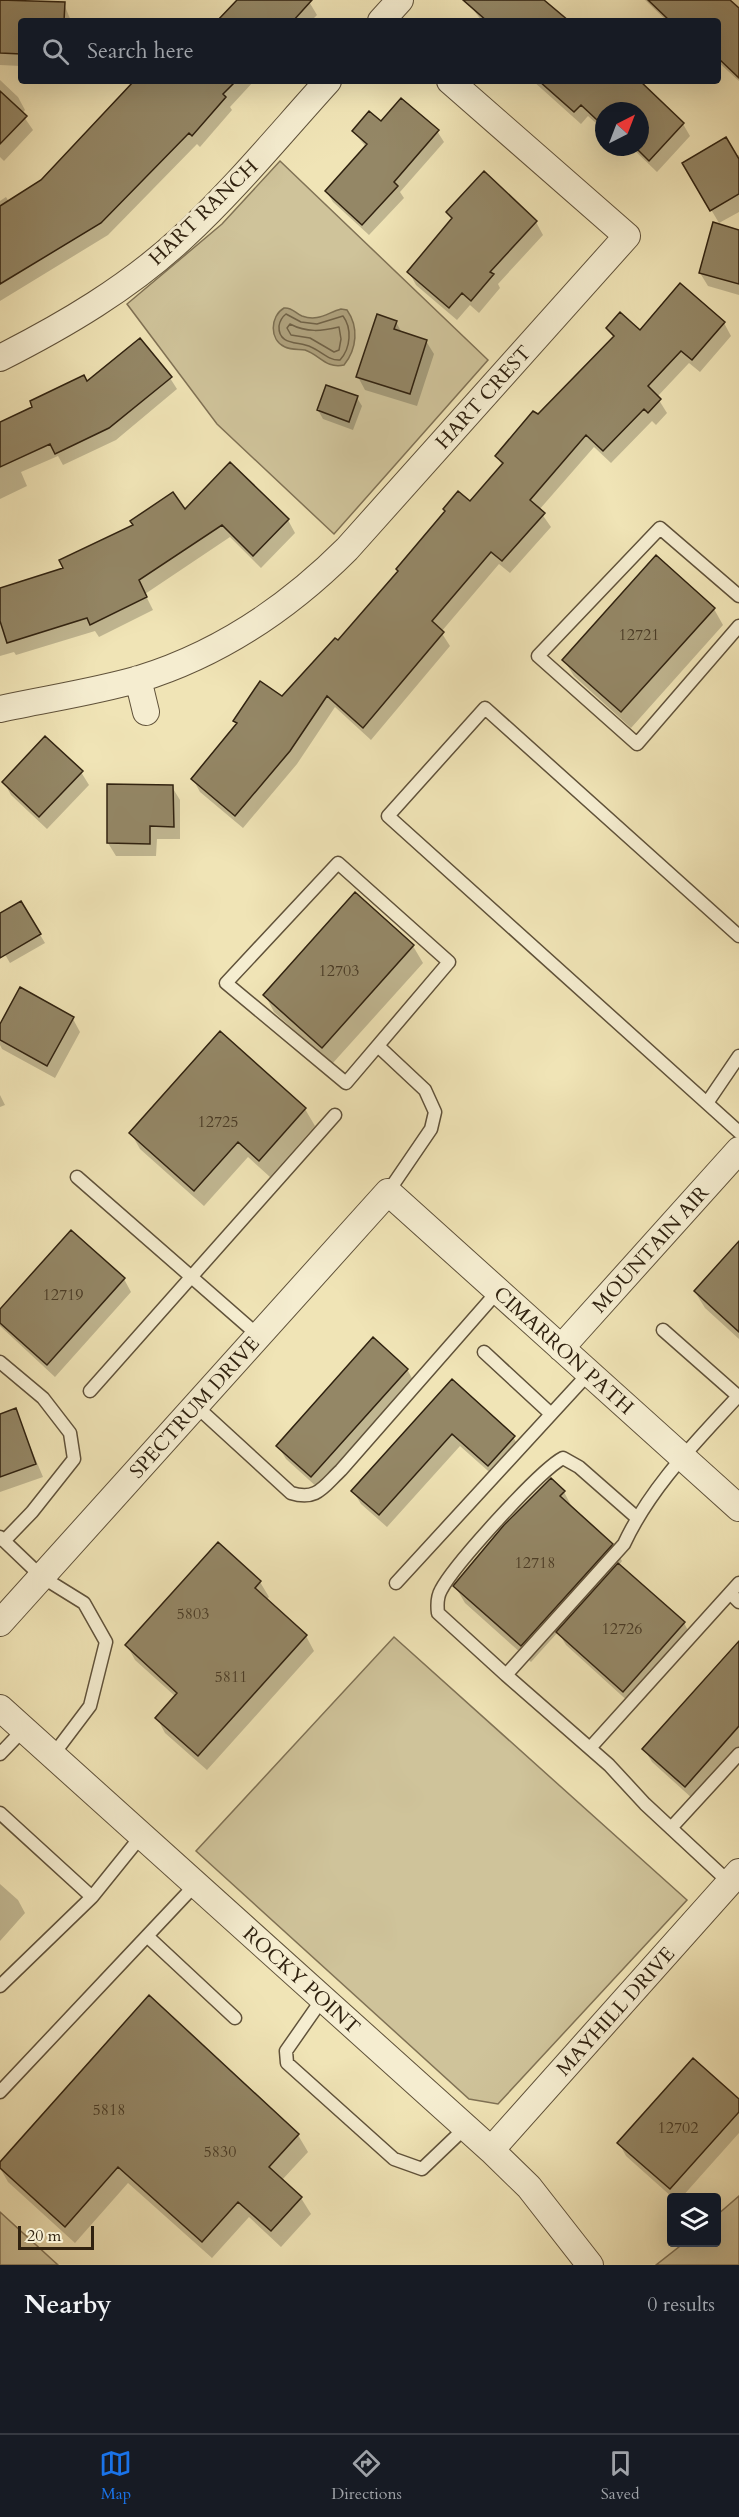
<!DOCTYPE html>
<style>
:root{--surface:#171b24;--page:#20242c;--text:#f1f3f6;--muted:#9ea1a6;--line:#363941;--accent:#1a73e8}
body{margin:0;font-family:Cardo,serif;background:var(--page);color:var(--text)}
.controls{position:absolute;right:18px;bottom:18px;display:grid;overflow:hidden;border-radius:6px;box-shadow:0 6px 24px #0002}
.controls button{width:54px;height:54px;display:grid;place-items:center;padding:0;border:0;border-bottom:2px solid var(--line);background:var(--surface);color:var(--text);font:30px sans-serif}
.compass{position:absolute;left:595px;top:102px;width:54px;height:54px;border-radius:50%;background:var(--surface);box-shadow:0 6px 24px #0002;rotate:42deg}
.scale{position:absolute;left:18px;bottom:15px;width:76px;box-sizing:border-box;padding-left:6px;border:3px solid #302210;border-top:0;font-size:16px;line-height:21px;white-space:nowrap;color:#302210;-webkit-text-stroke:4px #f5edd0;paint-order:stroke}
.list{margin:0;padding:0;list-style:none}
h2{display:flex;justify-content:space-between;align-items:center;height:78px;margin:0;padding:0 24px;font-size:26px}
h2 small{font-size:20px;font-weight:400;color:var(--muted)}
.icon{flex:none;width:33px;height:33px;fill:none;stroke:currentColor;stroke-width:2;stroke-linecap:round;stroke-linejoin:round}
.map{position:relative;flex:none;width:739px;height:2265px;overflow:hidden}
.search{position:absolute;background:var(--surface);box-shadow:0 6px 24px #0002;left:18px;right:18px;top:18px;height:66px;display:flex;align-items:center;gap:15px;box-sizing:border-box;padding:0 21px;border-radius:6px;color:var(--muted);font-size:22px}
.sheet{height:168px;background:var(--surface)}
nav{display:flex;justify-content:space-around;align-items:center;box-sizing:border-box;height:84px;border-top:2px solid var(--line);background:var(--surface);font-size:16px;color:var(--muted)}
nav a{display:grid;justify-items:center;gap:3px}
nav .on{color:var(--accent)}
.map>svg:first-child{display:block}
.green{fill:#cfc39a;stroke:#807255;stroke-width:1.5}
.water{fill:#afa27e;stroke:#7c6f52;stroke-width:1.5}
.shadow{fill:#0003}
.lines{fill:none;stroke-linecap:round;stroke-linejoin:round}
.shore{stroke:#706247;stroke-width:1.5}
.building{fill:#948766;stroke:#302210;stroke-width:1.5}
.lane-casing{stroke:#60523a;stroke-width:15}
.street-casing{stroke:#60523a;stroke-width:28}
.lane{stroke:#f5edd0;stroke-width:12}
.street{stroke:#f5edd0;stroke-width:26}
.labels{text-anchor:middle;stroke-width:6;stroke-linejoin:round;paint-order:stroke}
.number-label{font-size:16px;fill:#493b26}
.street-label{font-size:20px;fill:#302210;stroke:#f5edd0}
</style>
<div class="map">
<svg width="739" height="2265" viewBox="0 0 739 2265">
<rect width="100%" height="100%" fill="#f0e4b6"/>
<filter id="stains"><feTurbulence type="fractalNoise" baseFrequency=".00333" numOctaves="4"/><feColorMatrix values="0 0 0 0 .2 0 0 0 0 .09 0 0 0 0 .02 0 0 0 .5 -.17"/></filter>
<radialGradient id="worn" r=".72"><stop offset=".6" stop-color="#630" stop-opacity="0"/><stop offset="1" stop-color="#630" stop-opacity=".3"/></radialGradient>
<path class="green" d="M280,161L488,360L334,534L217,424L127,304L222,224Z
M394,1637L687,1900L498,2104L469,2099L196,1851Z
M739,2196V2265H656L684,2243L716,2242L717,2215Z
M0,2212L58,2265H0Z"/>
<path class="water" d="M284,308C292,307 295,313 302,316C318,322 327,313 341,309L347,310C359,327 357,349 344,365C326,369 320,355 305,350C299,349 291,350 285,347C269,340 270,316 284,308Z"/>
<path class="shadow" d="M0,0L64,4L71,21H21V66L0,65Z
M237,0H308L317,15L311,21H216Z
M471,0H543L567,21H482L468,3Z
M645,0H728L739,10V81L718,62V21H667Z
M0,80L18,97L25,110L22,114L33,130L4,161L0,157Z
M133,81H254L230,107L232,110L200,147L197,144L108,235L0,301V201L6,197L9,202L42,182L134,84Z
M533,81H648L643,86L683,124L690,136L657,172L631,147H640V111H604V130L588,116L581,124Z
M381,123L437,131L444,142L400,192L404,198L369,235L333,202L326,191L366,147L353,131Z
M739,155V212L719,223L684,164Z
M448,213L536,222L543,235L498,284L500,288L479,313L470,305L457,320L416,285L409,272L452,220Z
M739,231V295L708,286L700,273Z
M396,322L402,333L426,341L434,354L417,406L365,390L358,377Z
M724,323L731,336L700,372L689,363L657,397L667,413L656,425L652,421L611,463L594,447L539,510L551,527L510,573L499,564L441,632L450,646L371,740L335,707L297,764L243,828L200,792L193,779L238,725L235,721L282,698L338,642L502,466L497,456L614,339L608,328L640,333Z
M170,378L177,389L116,440L63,465L58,456L21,472L27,486L0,499V424L87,383Z
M357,398L362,406L353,430L323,419L318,410Z
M185,511L288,520L295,533L261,568L230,537L145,594L153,610L99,637L95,631L16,655L14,652L0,656V589L65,569Z
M714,609L723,625L631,728L574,676L564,660Z
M81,772L89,785L47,829L11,795L4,782Z
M172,787L180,800V839H157L156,856H116L108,843Z
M355,894L413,946L423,963L332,1064L274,1012L265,995Z
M21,903L45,943L10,963L0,946V915Z
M73,1019L80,1032L55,1078L2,1049L0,1045V1027Z
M220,1033L305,1109L315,1126L270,1177L248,1157L204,1206L140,1149L131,1133Z
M0,1095L5,1105L0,1107Z
M739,1243V1339L705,1308L695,1292Z
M124,1279L131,1292L55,1377L0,1326V1312Z
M407,1369L414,1382L319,1489L286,1459L278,1446Z
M452,1381L513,1437L521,1450L496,1478L460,1446L387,1527L361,1504L353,1491Z
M15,1410L43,1477L0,1492V1415Z
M564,1492L573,1509L612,1545L622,1561L619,1565L684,1623L691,1636L631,1704L566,1645L558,1632L531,1662L465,1603L455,1586Z
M260,1582L269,1597L266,1600L306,1636L314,1651L207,1770L165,1733L157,1718L176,1697L135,1660L127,1645Z
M739,1650V1747L693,1799L652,1762L644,1749Z
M0,1884L18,1900L25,1913L0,1941Z
M739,2101V2133L681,2198H673L626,2156L619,2143Z
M298,2135L308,2152L282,2180L301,2198L311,2214L281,2247L249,2217L212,2258L128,2183L75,2243L8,2182L0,2168V2164Z"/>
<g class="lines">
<path class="shore" d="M286,314L301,322L317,324L343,316C352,328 351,348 340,360C329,361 321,351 311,347C299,341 278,346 279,326C280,320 282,317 286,314Z
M290,324C307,333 322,331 339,327L341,339L339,350L334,352L310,338L291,335L287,328Z"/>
</g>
<path class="building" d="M0,0L65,2L64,21H21V54L0,53Z
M237,0H312L293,21H217Z
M463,0H544L569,21H487Z
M648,0H730L739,8V78L718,58V21H670Z
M134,81H236L223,94L226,97L192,136L189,133L101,223L0,284V206L41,180Z
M539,81H640L684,123L649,161L635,147H640V111H604V118L601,115L597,120L581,105L574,112Z
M0,91L27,116L0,144Z
M401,98L439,130L394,182L398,186L362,225L325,191L367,144L352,131L369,111L381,121Z
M726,137L739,159V194L710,211L682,163Z
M484,171L537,221L490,272L494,274L471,301L462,293L449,308L407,272L452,218L446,212Z
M713,222L739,230V284L699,273Z
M680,283L725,322L692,360L681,351L648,386L661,399L648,413L644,409L603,451L586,435L530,500L545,513L502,561L491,552L432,621L444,632L363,728L327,696L290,751L235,816L191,779L237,723L233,721L260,681L282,696L335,638L338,640L398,571L396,569L445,511L443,509L458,491L470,501L503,463L495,456L533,411L538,414L614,336L606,328L620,312L640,330Z
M377,314L397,321L394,329L427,340L410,394L356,377Z
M140,338L172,377L109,428L55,454L50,444L0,467V422L32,407L30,401L84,375L87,381Z
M326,385L358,396L349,422L317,410Z
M230,462L289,519L253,556L222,525L139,580L147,597L90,625L87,618L7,643L0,621V588L63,568L59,560L133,525L130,521L173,492L185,509Z
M656,555L715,608L621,712L562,660Z
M45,736L83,771L39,817L2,782Z
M107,784L173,785L174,827L150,826V844L107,843Z
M355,892L414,945L322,1048L263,995Z
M21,901L41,934L0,958V913Z
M20,987L74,1017L47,1066L0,1040V1024Z
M220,1031L306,1108L259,1161L238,1142L194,1191L129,1133Z
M71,1230L125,1278L47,1365L0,1323V1309Z
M739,1241V1332L694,1291Z
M373,1337L408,1369L311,1477L276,1446Z
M452,1379L515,1436L488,1466L452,1434L379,1515L351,1491Z
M16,1408L36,1464L0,1477V1414Z
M551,1478L565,1491L560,1496L613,1544L521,1646L453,1586L504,1525Z
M218,1542L261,1581L255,1588L307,1635L198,1756L155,1718L177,1693L125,1645Z
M618,1563L685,1622L623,1692L556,1632Z
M739,1641V1726L685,1787L642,1749Z
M149,1995L299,2134L269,2167L302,2197L271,2231L238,2202L202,2242L118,2167L65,2227L0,2168V2162Z
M693,2058L739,2099V2112L670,2189L617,2143Z"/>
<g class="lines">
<g class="lane-casing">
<path id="lane" d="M739,596L660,528L538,656L637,744L739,626
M338,863L449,962L346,1083L226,983Z
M739,936L485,708L388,816L739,1132
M378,1046L425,1090L435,1112L431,1129L388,1192
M707,1103L739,1056
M77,1177L259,1336
M663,1330L738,1396
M484,1352L551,1414
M0,1362L43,1398L70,1433L74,1459L32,1512L4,1541
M90,1391L335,1115
M196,1406L291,1493C317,1501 323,1487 341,1470L498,1291
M636,1517L579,1467L563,1458C540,1470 454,1565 441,1590C437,1597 437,1605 438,1613L506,1675L624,1544C651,1486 697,1441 739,1395
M0,1537L42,1577L84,1603L106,1642L90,1706L53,1755
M396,1583L589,1373
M730,1593L739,1602
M506,1675L609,1765L645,1804L730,1883
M590,1748L739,1583
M0,1754L24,1729
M0,1813L92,1897
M671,1828L739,1754
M147,1936L235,2018
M0,1986L92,1897L142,1835
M323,1998L286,2051L287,2063L394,2159L422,2169L466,2127
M0,2092L196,1884"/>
</g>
<g class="street-casing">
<path id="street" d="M381,21L400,0
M0,358C65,325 128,288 182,238C234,190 280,134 328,81
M138,679L146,712
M0,709C46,699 94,692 139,679C220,654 287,609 347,549L627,236L450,81
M561,1348L739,1150
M0,1623L388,1192L739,1508
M0,1708L491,2150L529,2187L590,2265
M491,2150L739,1872"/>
</g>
<use href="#lane" class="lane"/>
<use href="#street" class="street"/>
</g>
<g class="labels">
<g class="number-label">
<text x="639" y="640">12721</text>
<text x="339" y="976">12703</text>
<text x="218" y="1127">12725</text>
<text x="63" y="1300">12719</text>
<text x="535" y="1568">12718</text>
<text x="193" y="1619">5803</text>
<text x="622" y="1634">12726</text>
<text x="231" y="1682">5811</text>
<text x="109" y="2115">5818</text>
<text x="678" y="2133">12702</text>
<text x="220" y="2157">5830</text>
</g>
<g class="street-label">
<text transform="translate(203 212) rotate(-44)" y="7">HART RANCH</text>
<text transform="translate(483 397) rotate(-48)" y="7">HART CREST</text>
<text transform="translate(650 1249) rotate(-48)" y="7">MOUNTAIN AIR</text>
<text transform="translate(564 1350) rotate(42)" y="7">CIMARRON PATH</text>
<text transform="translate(194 1407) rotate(-48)" y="7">SPECTRUM DRIVE</text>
<text transform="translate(302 1980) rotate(42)" y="7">ROCKY POINT</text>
<text transform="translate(615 2011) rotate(-48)" y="7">MAYHILL DRIVE</text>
</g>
</g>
<rect width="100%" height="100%" filter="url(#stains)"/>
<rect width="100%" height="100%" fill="url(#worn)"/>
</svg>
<div class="controls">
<button><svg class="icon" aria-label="layers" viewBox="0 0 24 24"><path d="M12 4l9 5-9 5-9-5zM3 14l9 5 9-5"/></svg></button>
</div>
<svg class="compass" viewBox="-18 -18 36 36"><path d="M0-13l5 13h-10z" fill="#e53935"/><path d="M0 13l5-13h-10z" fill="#9ea1a6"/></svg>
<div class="scale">20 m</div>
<div class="search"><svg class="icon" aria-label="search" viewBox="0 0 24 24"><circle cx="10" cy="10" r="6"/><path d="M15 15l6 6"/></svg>Search here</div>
</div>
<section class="sheet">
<h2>Nearby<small>0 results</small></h2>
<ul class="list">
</ul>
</section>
<nav>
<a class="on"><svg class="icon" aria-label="map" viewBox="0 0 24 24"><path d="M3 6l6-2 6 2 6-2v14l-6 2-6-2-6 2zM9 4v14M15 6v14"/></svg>Map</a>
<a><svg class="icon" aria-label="directions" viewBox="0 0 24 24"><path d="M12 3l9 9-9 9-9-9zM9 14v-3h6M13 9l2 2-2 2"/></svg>Directions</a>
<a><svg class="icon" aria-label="saved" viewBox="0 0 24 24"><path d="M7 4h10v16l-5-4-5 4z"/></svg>Saved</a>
</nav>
